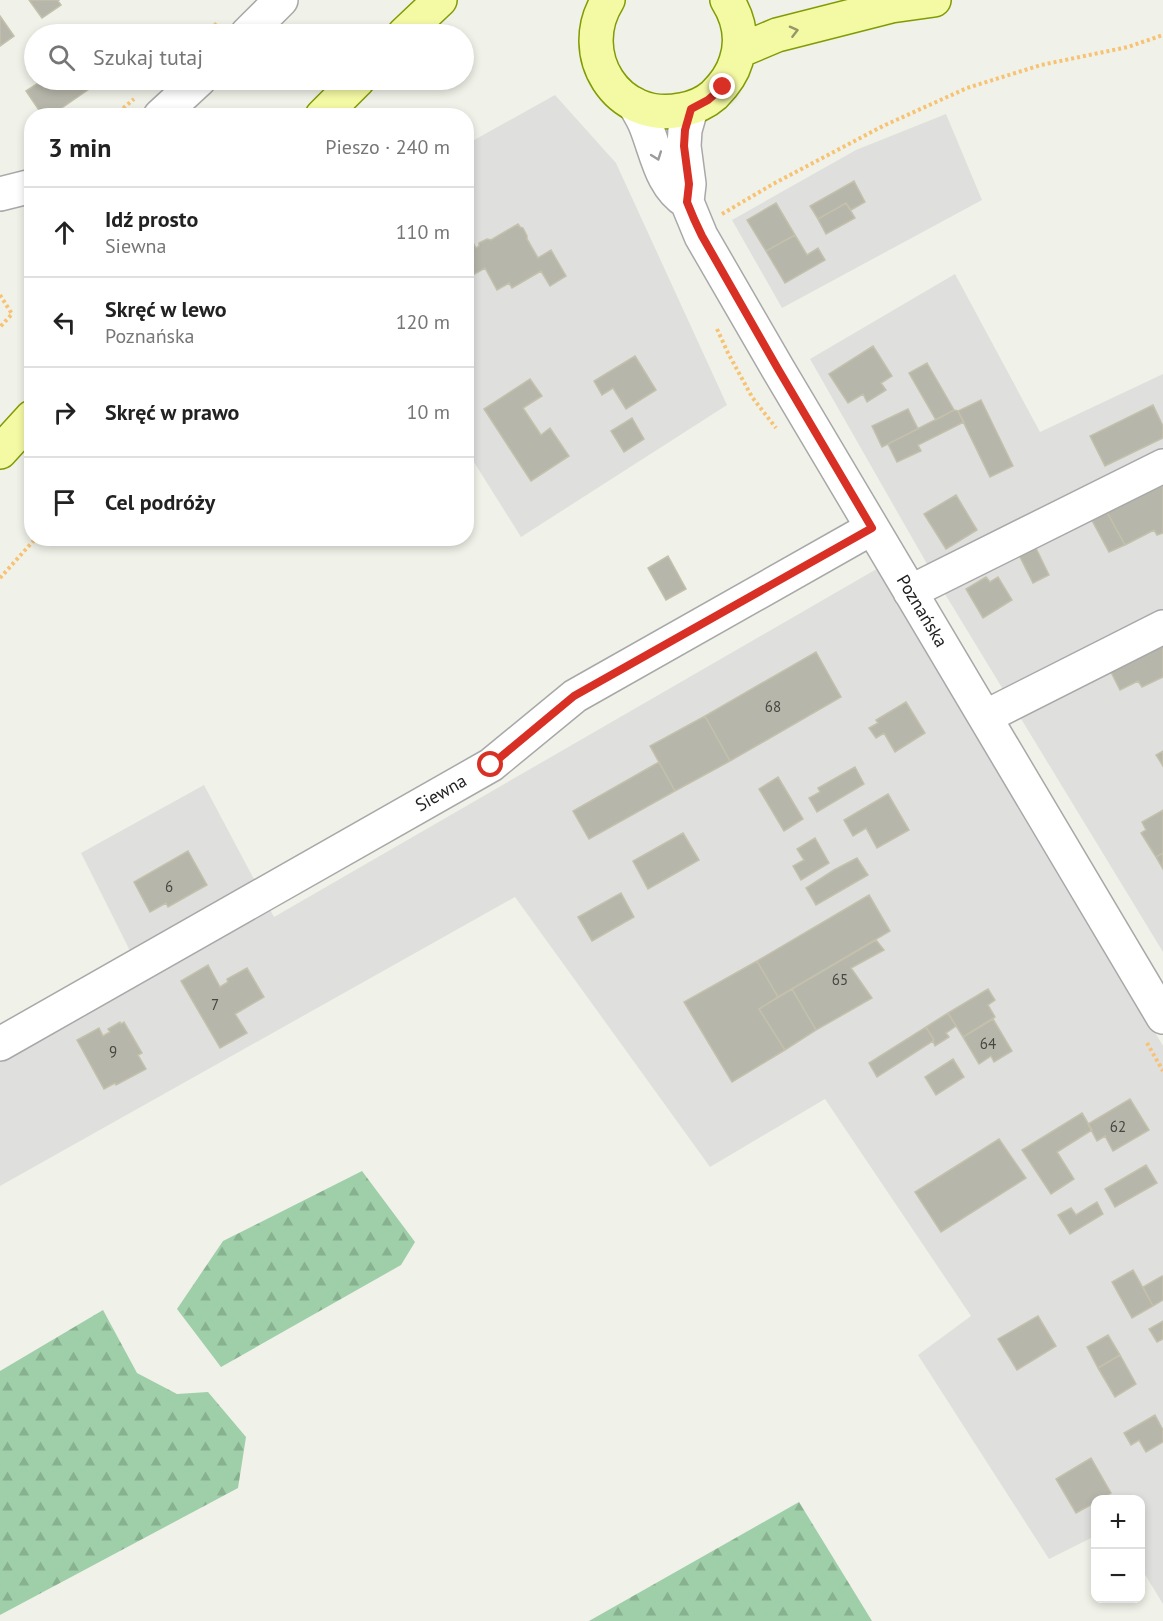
<!DOCTYPE html>
<html lang="pl">
<meta charset="utf-8">
<style>
:root{--surface:#fff;--page:#f6f6f6;--text:#222;--muted:#767676;--line:#e0e0e0}
body{margin:0;font-family:"PT Sans",sans-serif;background:var(--page);color:var(--text)}
.controls{position:absolute;right:18px;bottom:18px;display:grid;overflow:hidden;border-radius:12px;box-shadow:0 3px 9px #0003}
.controls button{width:54px;height:54px;display:grid;place-items:center;padding:0;border:0;border-bottom:2px solid var(--line);background:var(--surface);color:var(--text);font:30px sans-serif}
.stop{position:absolute;width:18px;height:18px;margin:-14px;border:4px solid #d93025;border-radius:50%;background:#fff}
.stop.end{background:#d93025;border-color:#fff;box-shadow:0 2px 6px #0008}
.list{margin:0;padding:0;list-style:none}
h2{display:flex;justify-content:space-between;align-items:center;height:78px;margin:0;padding:0 24px;font-size:26px}
h2 small{font-size:20px;font-weight:400;color:var(--muted)}
.list li{display:grid;grid-template-columns:39px 1fr auto;gap:18px;align-items:center;box-sizing:border-box;height:90px;padding:0 24px;border-top:2px solid var(--line)}
.list b{display:block;font-size:22px;white-space:nowrap}
.list p{margin:0;font-size:20px;white-space:nowrap;color:var(--muted)}
.list em{font-size:20px;font-style:normal;color:var(--muted)}
.icon{flex:none;width:33px;height:33px;fill:none;stroke:currentColor;stroke-width:2;stroke-linecap:round;stroke-linejoin:round}
.map{position:relative;flex:none;width:1163px;height:1621px;overflow:hidden}
.search{position:absolute;background:var(--surface);box-shadow:0 3px 9px #0003;left:24px;top:24px;width:450px;height:66px;display:flex;align-items:center;gap:15px;box-sizing:border-box;padding:0 21px;border-radius:33px;color:var(--muted);font-size:22px}
.panel{position:absolute;background:var(--surface);box-shadow:0 3px 9px #0003;left:24px;top:108px;width:450px;height:438px;border-radius:24px}
.map>svg:first-child{display:block}
.residential{fill:#dfdfde}
.forest{fill:url(#forest-firs)}
.building{fill:#b7b6aa;stroke:#c3c1ab;stroke-width:1.5}
.lines{fill:none;stroke-linecap:round;stroke-linejoin:round}
.minor-casing{stroke:#a8a8a8;stroke-width:36}
.major-casing{stroke:#819b03;stroke-width:36}
.path{stroke:#f7c373;stroke-width:4;stroke-dasharray:3 3;stroke-linecap:butt}
.minor{stroke:#fff;stroke-width:33}
.major{stroke:#f4faa4;stroke-width:33}
.oneway{stroke:#959869}
.oneway2{stroke:#9b9b9b}
.route{stroke:#d93025;stroke-width:8}
.labels{text-anchor:middle;stroke-width:4.5;stroke-linejoin:round;paint-order:stroke}
.number-label{font-size:15px;fill:#464643}
.street-label{font-size:18px;fill:#212121;stroke:#fff}
</style>
<div class="map">
<svg width="1163" height="1621" viewBox="0 0 1163 1621">
<defs>
<pattern id="forest-firs" width="22" height="20" patternUnits="userSpaceOnUse" patternTransform="scale(1.5)"><rect width="22" height="20" fill="#9ecfa8"/><path d="M5 1l3.5 6h-7zM16 11l3.5 6h-7z" fill="#88b190"/></pattern>
</defs>
<rect width="100%" height="100%" fill="#f0f1e8"/>
<path class="residential" d="M555,95L616,163L727,405L521,537L467,451V144Z
M946,114L982,200L782,308L732,220L856,150Z
M955,274L1040,432L1163,374V952L931,571L810,359Z
M880,567L1163,1046V1604L1141,1568L1140,1500H1096L1095,1536L1049,1559L918,1355L971,1316L825,1099L710,1167L515,897L0,1186V1027L131,953L81,853L204,785L274,917Z"/>
<path class="forest" d="M362,1171L415,1242L401,1265L221,1367L177,1309L223,1241Z
M103,1310L137,1373L177,1394L208,1392L246,1437L238,1488L0,1615V1371Z
M799,1502L872,1621H589Z"/>
<path class="building" d="M29,0H59L58,1L61,5L42,18Z
M0,16L14,36L0,46Z
M43,80H83L89,89L50,116H43L26,91Z
M854,181L865,202L851,210L846,203L818,219L810,206Z
M776,203L795,235L766,251L747,220Z
M846,203L855,218L826,234L818,219Z
M518,224L520,227L523,228L527,236V239L538,258L551,250L566,276L550,286L541,271L512,288L509,283L497,290L485,268L466,279V236L469,235L476,248L479,246V243L487,239L491,240Z
M795,235L807,255L818,248L825,260L785,283L766,251Z
M873,346L892,376L881,383L886,390L867,402L863,394L848,403L829,374Z
M635,356L656,390L626,409L613,388L602,395L594,381Z
M927,363L954,410L936,420L909,373Z
M530,379L542,396L523,408L541,435L550,428L569,456L531,481L484,409Z
M981,400L1013,466L990,477L958,411Z
M1153,405L1163,426V438L1105,466L1090,436Z
M908,409L918,429L882,447L872,426Z
M954,410L958,411L964,422L918,445L921,451L897,462L888,444Z
M632,418L644,439L624,452L611,431Z
M1159,477L1163,487V533L1157,535L1154,530L1125,545L1103,505Z
M956,495L977,530L946,549L924,514Z
M1103,505L1125,545L1109,552L1088,513Z
M1032,540L1049,575L1033,583L1016,549Z
M668,556L686,589L666,600L648,568Z
M986,577L990,582L998,577L1012,600L983,618L966,589Z
M1163,640V677L1142,687L1138,681L1120,690L1109,668Z
M816,652L841,697L730,761L705,716Z
M906,702L925,733L895,752L884,733L876,738L869,728L878,723L876,720Z
M705,716L730,761L675,791L650,746Z
M1163,751V766L1156,755Z
M659,762L675,791L589,839L573,811Z
M855,767L864,784L817,812L809,798L820,792L818,788Z
M778,777L803,819L784,831L759,789Z
M888,794L909,830L877,848L866,828L853,836L844,820Z
M1163,810V853L1156,857L1141,833L1146,830L1142,822Z
M683,833L699,860L648,889L633,861Z
M815,838L829,863L801,880L793,866L804,860L797,849Z
M188,851L207,885L168,907L166,903L150,912L134,882Z
M1163,853V869L1156,857Z
M857,858L868,875L816,905L806,888L834,870Z
M621,893L634,917L592,941L578,917Z
M869,895L890,931L778,997L757,961Z
M876,940L884,950L851,968L872,998L816,1030L792,989Z
M757,961L778,997L759,1009L785,1050L732,1082L684,1002Z
M208,965L220,987L228,982L227,979L247,968L264,997L235,1014L247,1033L220,1048L181,981Z
M792,989L816,1030L785,1050L759,1009Z
M988,989L995,1000L988,1005L995,1017L963,1037L948,1013Z
M948,1013L956,1026L946,1033L949,1037L935,1046L933,1041L934,1040L926,1027Z
M993,1019L1012,1051L994,1062L991,1056L979,1064L963,1037Z
M120,1022L121,1024L124,1022L142,1053L138,1055L146,1069L116,1085L115,1083L104,1089L77,1040L99,1028L103,1036L110,1032L108,1029Z
M926,1027L934,1040L933,1041L877,1077L869,1063Z
M953,1059L964,1077L936,1095L925,1077Z
M1130,1099L1149,1130L1113,1151L1105,1136L1097,1141L1088,1124Z
M1082,1113L1092,1130L1057,1152L1074,1179L1051,1194L1022,1150Z
M999,1139L1026,1178L941,1232L915,1192Z
M1146,1165L1157,1183L1115,1207L1105,1189Z
M1097,1202L1103,1214L1070,1234L1058,1215L1071,1208L1076,1215Z
M1133,1270L1153,1306L1132,1318L1112,1282Z
M1162,1276L1163,1278V1300L1153,1306L1143,1287Z
M1038,1316L1056,1346L1017,1370L998,1339Z
M1163,1321V1339L1157,1342L1149,1329Z
M1108,1335L1120,1355L1098,1368L1087,1347Z
M1120,1355L1136,1384L1115,1397L1098,1368Z
M1155,1415L1163,1430V1442L1146,1452L1139,1440L1131,1445L1124,1433Z
M1091,1458L1111,1493L1100,1500H1096V1502L1076,1513L1056,1479Z"/>
<g class="lines">
<g class="minor-casing">
<path id="minor" d="M247,34L281,0
M634,104C639,112 644,120 647,129C657,155 662,187 687,202
M691,109L685,130L684,146L689,184L687,202L701,236L778,369L1163,1017
M160,116L199,80
M0,194L32,186
M910,592L1163,466
M985,717L1163,627
M0,1044L491,765L575,696L872,528"/>
</g>
<g class="major-casing">
<path id="major" d="M608,0C574,54 617,123 681,110C693,108 705,103 714,95C724,85 732,75 736,61C743,40 739,19 727,0
M404,34L440,0
M739,51L777,35L891,6L934,0
M322,116L358,80
M0,452L32,417"/>
</g>
<path class="path" d="M206,34L218,22
M114,116L134,99
M722,214L773,184L883,126L967,88L1041,65L1128,47L1163,35
M0,295L12,314L0,327
M717,329L728,353L752,397L776,428
M0,578L36,538
M1147,1043L1163,1071"/>
<use href="#minor" class="minor"/>
<use href="#major" class="major"/>
</g>
<defs><path id="oneway-chevron" d="M-2-3.5L2.5 0L-2 3.5" fill="none" stroke-width="1.6" stroke-linecap="round" stroke-linejoin="round" transform="scale(1.5)"/></defs>
<use class="oneway" href="#oneway-chevron" transform="translate(794 31) rotate(-14)"/>
<use class="oneway2" href="#oneway-chevron" transform="translate(657 156) rotate(70)"/>
<g class="lines">
<path class="route" d="M491,765L574,696L872,528L778,369L702,236L694,219L687,202L689,184L684,146L685,130L691,109L708,100L723,87"/>
</g>
<g class="labels">
<g class="number-label">
<text x="773" y="712">68</text>
<text x="169" y="892">6</text>
<text x="840" y="985">65</text>
<text x="215" y="1010">7</text>
<text x="988" y="1049">64</text>
<text x="113" y="1057">9</text>
<text x="1118" y="1132">62</text>
</g>
<g class="street-label">
<text transform="translate(922 611) rotate(59)" y="6">Poznańska</text>
<text transform="translate(441 793) rotate(-30)" y="6">Siewna</text>
</g>
</g>
</svg>
<div class="controls">
<button>+</button>
<button>−</button>
</div>
<div class="stop" style="left:491px;top:765px"></div>
<div class="stop end" style="left:723px;top:87px"></div>
<div class="search"><svg class="icon" aria-label="search" viewBox="0 0 24 24"><circle cx="10" cy="10" r="6"/><path d="M15 15l6 6"/></svg>Szukaj tutaj</div>
<section class="panel">
<h2>3 min<small>Pieszo · 240 m</small></h2>
<ul class="list">
<li><svg class="icon" aria-label="ahead" viewBox="0 0 24 24"><path d="M12 20V5M6 11l6-6 6 6"/></svg><div><b>Idź prosto</b><p>Siewna</p></div><em>110 m</em></li>
<li><svg class="icon" aria-label="left" viewBox="0 0 24 24"><path d="M17 20v-9H6M10 6l-5 5 5 5"/></svg><div><b>Skręć w lewo</b><p>Poznańska</p></div><em>120 m</em></li>
<li><svg class="icon" aria-label="right" viewBox="0 0 24 24"><path d="M7 20v-9h11M14 6l5 5-5 5"/></svg><div><b>Skręć w prawo</b></div><em>10 m</em></li>
<li><svg class="icon" aria-label="arrive" viewBox="0 0 24 24"><path d="M6 21V4h12l-3 4 3 4H6"/></svg><div><b>Cel podróży</b></div></li>
</ul>
</section>
</div>
